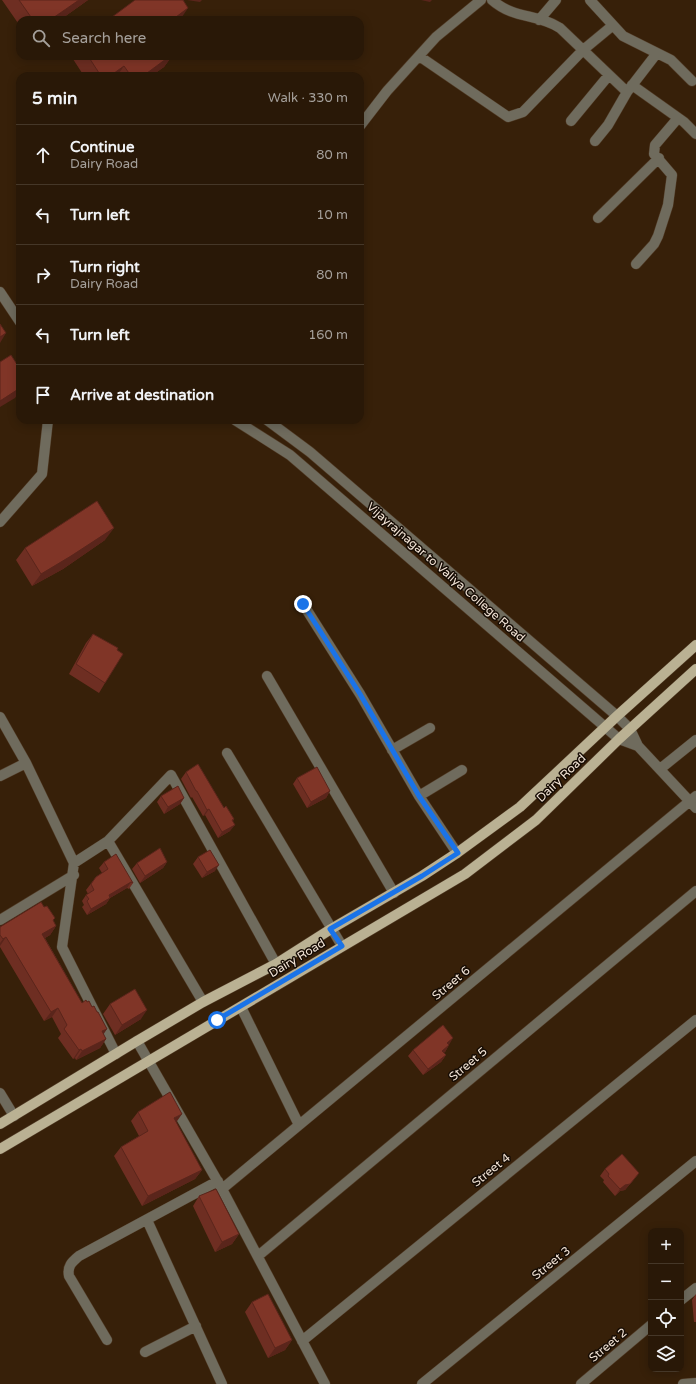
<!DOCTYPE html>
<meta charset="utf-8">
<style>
:root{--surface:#291807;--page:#312111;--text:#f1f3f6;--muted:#a5a09b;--line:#453728}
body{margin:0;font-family:"Varela Round",sans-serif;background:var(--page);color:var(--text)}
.controls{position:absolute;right:12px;bottom:12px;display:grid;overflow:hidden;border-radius:8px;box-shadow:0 2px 10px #0003}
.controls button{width:36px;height:36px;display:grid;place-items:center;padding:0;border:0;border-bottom:1px solid var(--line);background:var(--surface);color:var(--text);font:20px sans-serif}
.stop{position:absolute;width:12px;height:12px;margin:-9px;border:3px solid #1a73e8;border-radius:50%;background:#fff}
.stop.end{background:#1a73e8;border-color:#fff;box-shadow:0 1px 4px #0008}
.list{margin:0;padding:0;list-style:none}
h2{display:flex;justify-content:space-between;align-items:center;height:52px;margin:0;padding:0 16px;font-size:17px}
h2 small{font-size:13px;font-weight:400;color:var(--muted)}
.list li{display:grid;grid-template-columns:26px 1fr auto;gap:12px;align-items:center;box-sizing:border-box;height:60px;padding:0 16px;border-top:1px solid var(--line)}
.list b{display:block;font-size:15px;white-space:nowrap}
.list p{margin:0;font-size:13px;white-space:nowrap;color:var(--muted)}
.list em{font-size:13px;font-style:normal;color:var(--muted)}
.icon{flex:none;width:22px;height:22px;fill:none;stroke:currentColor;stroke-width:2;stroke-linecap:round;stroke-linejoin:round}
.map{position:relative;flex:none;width:696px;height:1384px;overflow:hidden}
.search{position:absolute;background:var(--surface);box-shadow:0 2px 10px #0003;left:16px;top:16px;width:348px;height:44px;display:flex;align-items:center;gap:10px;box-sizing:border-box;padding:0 14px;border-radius:12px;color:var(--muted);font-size:15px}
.panel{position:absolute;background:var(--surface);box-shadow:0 2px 10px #0003;left:16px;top:72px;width:348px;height:352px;border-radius:12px}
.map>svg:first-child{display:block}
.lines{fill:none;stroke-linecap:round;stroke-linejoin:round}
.minor-casing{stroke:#513b26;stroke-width:11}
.major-casing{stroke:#513b26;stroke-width:11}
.minor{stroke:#6f6b5d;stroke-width:10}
.major{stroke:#bab193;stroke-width:10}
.wall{fill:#6e2e22}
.shaded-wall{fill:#5a251b}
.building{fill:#803527;stroke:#5a251b}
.route{stroke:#1a73e8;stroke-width:5}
.labels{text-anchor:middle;stroke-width:3;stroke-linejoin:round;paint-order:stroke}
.street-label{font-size:12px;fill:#f3e4d6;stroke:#160c04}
</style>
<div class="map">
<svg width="696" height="1384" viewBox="0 0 696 1384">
<rect width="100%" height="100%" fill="#372009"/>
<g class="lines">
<g class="minor-casing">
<path id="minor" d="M492,0C515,20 537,13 560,28L627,92
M590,0L623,36L671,60L692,81
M539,20L556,0
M419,56L508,117L523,112L583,50L612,26
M632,85L684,122L696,134
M571,121L609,75
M360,126L387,91L436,37L481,0
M595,141L608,125L627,92L657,53
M598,218L659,158
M636,264L654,244L658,236L668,205L672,175L654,154L655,145L678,118
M0,292L20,322
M235,420L290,455L619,739L638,746
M267,420L310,452L617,716L630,729L638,746L696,808
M0,522L42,474L48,420
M303,604L360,694L419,796L457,853
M267,676L394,893
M0,717L26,763L74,863L62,947L116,1054
M392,750L430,728
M227,753L342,946
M660,769L696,740
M0,776L26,763
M419,796L462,770
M108,841L203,1002
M74,863L108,841L171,775L276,964
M0,920L74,875
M241,1007L299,1125
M137,1041L222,1189L325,1384
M0,1093L14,1116
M222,1189L696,796
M147,1220L222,1384
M258,1256L696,891
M681,1300L696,1288
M107,1340L69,1276C67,1266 72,1262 79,1256L218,1181
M302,1341L696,1020
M145,1352L196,1326
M422,1384L696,1161
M581,1384L651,1325
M683,1384L696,1383"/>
</g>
<g class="major-casing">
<path id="major" d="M0,1124L137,1041L203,1002L276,964L331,929L422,876L457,853L520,807L617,716L696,645
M0,1149L465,874L536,820L619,739L696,669"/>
</g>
<use href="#minor" class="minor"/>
<use href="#major" class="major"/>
</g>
<path class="wall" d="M2,0H88L60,20H20V26Z
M71,56H172L164,67L151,76H84Z
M105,540L63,569L32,586L16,560L25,548Z
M93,634L105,683L99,693L69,674L86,643Z
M186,772L224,808L234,819L233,821L230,831L218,838L205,815L203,816L192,797L191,798L181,779Z
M297,778L330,791L326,798L307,808L293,784Z
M161,796L184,798L180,804L164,814L157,802Z
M198,857L215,871L202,878L193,864Z
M104,862L133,883L129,889L127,888L110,898L106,904L87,915L82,907L84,905L82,901L86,895L88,894L86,890L96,877L102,873L99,868Z
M167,862L163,868L140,883L132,869L137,863Z
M53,921L56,926L50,935L45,938L82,1003L103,1034L106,1039L100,1048L76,1060L75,1058L73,1059L58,1038L61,1034L52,1017L44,1021L0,947V927Z
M110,1004L141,1019L115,1035L103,1014Z
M449,1045L445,1052L443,1053L446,1055L441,1062L423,1075L408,1056L413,1050Z
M138,1112L176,1123L202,1170L195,1179L142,1206L114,1156L121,1147L139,1136L131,1121Z
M605,1169L639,1173L625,1190L620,1191L615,1196L603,1182L604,1180L600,1176Z
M199,1196L239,1234L232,1244L215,1252L193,1206Z
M696,1294V1322H694L692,1300Z
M252,1302L292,1340L285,1350L268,1358L245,1312Z"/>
<path class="shaded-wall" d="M79,0H88L60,20H50Z
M187,0H202L200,2Z
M421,0H432L430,2Z
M188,8L180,20H172Z
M170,56H172L164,67L151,76H143Z
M124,66L117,76H110Z
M6,333L0,343V337Z
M20,387V391L15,398L0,407V401Z
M114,528L105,540L63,569L32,586L41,574Z
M330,791L326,798L307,808L311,802Z
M184,798L180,804L164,814L168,807Z
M209,809L205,815L203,816L207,810Z
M235,825L230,831L218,838L222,832Z
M167,862L163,868L140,883L145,876Z
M219,865L215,871L202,878L207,872Z
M131,882L127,888L110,898L106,904L87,915L91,909L109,895Z
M56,926L50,935L36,943L42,934Z
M6,937L0,946V943L3,939Z
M58,1008L52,1017L44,1021L51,1012Z
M147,1010L141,1019L115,1035L122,1025Z
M107,1029L101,1038L102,1031Z
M453,1038L449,1045L447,1043Z
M106,1039L100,1048L76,1060L82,1051Z
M449,1045L445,1052L438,1057L442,1051Z
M81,1049L75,1058L73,1059L79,1050Z
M446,1055L441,1062L423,1075L428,1069Z
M182,1114L175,1124L174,1118Z
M202,1170L195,1179L142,1206L148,1196Z
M639,1173L625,1190L620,1191L615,1196L620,1189Z
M239,1234L232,1244L215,1252L222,1242Z
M292,1340L285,1350L268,1358L275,1348Z"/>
<path class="building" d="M19,0H79L50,20H33Z
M135,0H183L188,8L172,20H108Z
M88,56H170L143,76H131L124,66L110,76H101Z
M0,324L6,333L0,337Z
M11,355L20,369V388L0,401V362Z
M97,501L114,528L71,556L41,574L25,548Z
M93,634L118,648L117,650L123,654L105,683L76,664Z
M198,764L224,808L226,806L234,819L232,820L235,825L222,832L209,809L207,810L197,791H196L186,772Z
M317,767L330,791L311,802L297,778Z
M178,786L184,798L168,807L161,796Z
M160,848L167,862L145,876L137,863Z
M210,850L219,865L207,872L198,857Z
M116,854L133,883L131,882L109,895L110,898L91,909L87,901L89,899L86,895L94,890L91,884L96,877L108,869L104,862Z
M41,902L44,907L47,906L55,918L53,920L56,926L42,934L82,1003L86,1000L87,1002L89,1001L92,1007L94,1006L97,1012H98L107,1029L102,1031L106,1039L82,1051L81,1049L79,1050L64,1029L67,1025L58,1008L51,1012L6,937L3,939L0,935V927Z
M135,989L147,1010L122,1025L110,1004Z
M443,1025L453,1038L447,1043L449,1045L442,1051L446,1055L428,1069L413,1050Z
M170,1092L182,1114L174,1118L202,1170L148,1196L121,1147L148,1131L138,1112Z
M622,1154L639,1173L630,1184L625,1185L620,1189L608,1176L609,1174L605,1169Z
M216,1189L239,1234L222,1242L199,1196Z
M268,1294L292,1340L275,1348L252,1302Z"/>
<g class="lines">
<path class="route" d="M217,1020L342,946L330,929L422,876L458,853L419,796L360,694L303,604"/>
</g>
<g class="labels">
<g class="street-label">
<text transform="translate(446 572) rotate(41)" y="4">Vijayrajnagar to Valiya College Road</text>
<text transform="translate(561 778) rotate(-44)" y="4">Dairy Road</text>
<text transform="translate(297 958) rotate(-31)" y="4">Dairy Road</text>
<text transform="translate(451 983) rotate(-40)" y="4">Street 6</text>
<text transform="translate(468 1064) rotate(-40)" y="4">Street 5</text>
<text transform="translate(491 1170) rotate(-39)" y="4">Street 4</text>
<text transform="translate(551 1263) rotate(-39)" y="4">Street 3</text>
<text transform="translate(608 1345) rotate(-40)" y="4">Street 2</text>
</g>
</g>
</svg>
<div class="controls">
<button>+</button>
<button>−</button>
<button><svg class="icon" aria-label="locate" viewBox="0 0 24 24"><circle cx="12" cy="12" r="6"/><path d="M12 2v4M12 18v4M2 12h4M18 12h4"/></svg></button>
<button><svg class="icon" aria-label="layers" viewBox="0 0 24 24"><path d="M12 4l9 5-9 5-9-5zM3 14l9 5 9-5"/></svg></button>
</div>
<div class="stop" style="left:217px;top:1020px"></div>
<div class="stop end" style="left:303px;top:604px"></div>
<div class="search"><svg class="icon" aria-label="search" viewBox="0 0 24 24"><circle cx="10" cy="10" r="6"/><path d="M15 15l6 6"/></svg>Search here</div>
<section class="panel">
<h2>5 min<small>Walk · 330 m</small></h2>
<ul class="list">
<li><svg class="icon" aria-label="ahead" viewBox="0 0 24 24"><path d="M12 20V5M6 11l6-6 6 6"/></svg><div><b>Continue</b><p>Dairy Road</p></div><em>80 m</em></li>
<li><svg class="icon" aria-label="left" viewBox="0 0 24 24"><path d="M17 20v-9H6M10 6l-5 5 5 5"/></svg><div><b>Turn left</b></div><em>10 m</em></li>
<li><svg class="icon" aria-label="right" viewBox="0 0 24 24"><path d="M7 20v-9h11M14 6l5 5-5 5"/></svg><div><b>Turn right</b><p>Dairy Road</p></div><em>80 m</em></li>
<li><svg class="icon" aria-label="left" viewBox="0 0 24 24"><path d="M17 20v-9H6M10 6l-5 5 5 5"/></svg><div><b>Turn left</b></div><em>160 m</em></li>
<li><svg class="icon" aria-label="arrive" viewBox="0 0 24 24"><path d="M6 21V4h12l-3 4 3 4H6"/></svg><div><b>Arrive at destination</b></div></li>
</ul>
</section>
</div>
